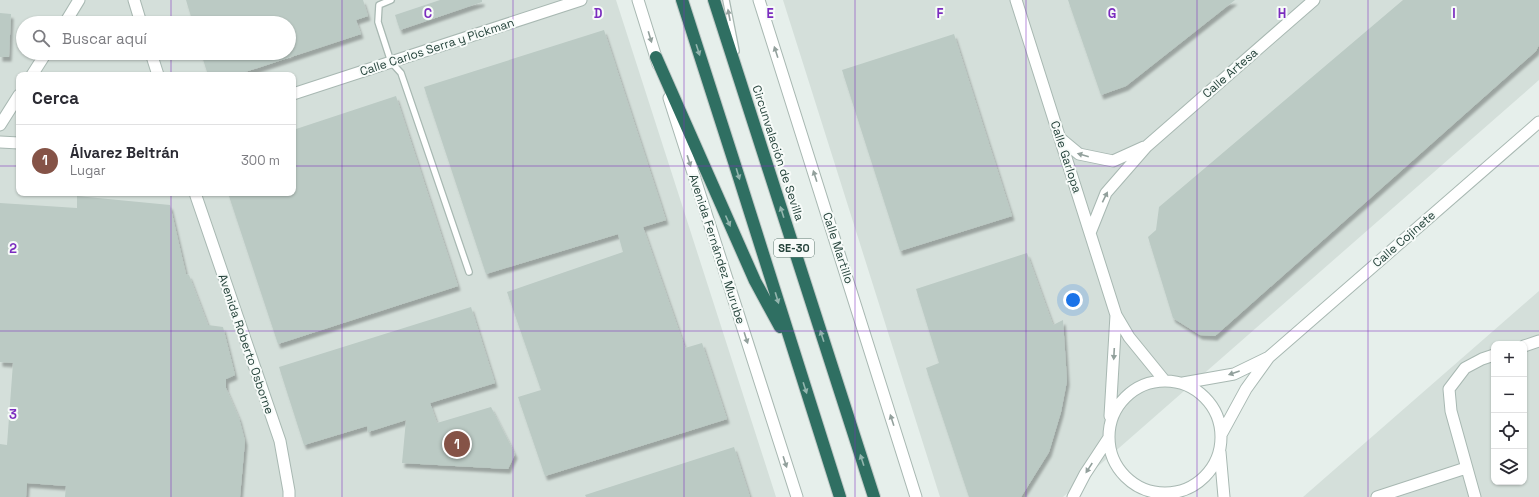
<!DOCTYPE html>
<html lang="es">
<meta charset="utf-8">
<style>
:root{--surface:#fff;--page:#f7f7f7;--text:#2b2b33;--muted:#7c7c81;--line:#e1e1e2;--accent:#855347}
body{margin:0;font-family:"Space Grotesk",sans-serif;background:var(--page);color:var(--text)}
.controls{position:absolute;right:12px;bottom:12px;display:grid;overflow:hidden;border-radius:8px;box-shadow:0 1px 3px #0004}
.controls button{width:36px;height:36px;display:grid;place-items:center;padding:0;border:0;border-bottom:1px solid var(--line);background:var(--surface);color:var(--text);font:20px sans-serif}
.you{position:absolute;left:1073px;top:300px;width:14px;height:14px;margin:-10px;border:3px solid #fff;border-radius:50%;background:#1a73e8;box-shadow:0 0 0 6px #1a73e833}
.badge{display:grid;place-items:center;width:26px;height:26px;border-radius:50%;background:var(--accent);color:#fff;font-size:13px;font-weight:700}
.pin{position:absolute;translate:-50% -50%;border:2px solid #fff;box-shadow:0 1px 4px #0006}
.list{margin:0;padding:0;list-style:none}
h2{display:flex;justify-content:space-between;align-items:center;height:52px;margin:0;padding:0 16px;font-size:17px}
h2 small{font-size:13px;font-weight:400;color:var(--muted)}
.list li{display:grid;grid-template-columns:26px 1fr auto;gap:12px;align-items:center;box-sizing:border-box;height:72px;padding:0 16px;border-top:1px solid var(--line)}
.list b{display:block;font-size:15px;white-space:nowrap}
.list p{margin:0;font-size:13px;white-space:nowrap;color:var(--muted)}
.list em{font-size:13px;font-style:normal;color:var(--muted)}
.icon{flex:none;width:22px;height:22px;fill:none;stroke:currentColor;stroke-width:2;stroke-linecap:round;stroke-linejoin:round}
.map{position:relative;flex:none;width:1539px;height:497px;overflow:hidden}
.search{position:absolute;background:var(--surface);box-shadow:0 1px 3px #0004;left:16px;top:16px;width:280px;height:44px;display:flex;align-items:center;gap:10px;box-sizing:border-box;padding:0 14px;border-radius:22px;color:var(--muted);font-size:15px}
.panel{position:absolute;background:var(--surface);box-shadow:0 1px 3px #0004;left:16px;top:72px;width:280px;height:124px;border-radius:8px}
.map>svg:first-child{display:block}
.built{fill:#d4dfda;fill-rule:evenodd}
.building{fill:#bbcac4;filter:url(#shadow)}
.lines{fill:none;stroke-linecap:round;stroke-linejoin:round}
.lane-casing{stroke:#a8b8b2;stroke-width:8}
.street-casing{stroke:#a8b8b2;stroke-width:13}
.highway-casing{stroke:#c2cac8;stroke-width:14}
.lane{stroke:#fff;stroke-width:5.5}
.street{stroke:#fff;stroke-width:11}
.highway{stroke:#2f6f62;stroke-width:12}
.oneway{fill:#92a09c}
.oneway2{fill:#93b5ae}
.grid{fill:none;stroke:#7b2cbf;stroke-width:1;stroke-opacity:0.55}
.labels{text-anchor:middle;stroke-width:4;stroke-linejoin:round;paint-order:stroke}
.shield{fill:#f7fbf9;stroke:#637a73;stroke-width:1}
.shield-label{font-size:11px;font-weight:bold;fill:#24423a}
.street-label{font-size:12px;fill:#24423a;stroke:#f7fbf9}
.grid-label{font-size:13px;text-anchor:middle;font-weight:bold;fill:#7b2cbf;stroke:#f7fbf9;stroke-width:4;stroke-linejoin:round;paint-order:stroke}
</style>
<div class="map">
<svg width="1539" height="497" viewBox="0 0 1539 497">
<defs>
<filter id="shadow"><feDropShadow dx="2.5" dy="4.5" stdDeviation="1" flood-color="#0004"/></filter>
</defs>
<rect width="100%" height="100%" fill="#e6efeb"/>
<path class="built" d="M0,0H616L776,497H0ZM23,23H289V53H23ZM19,75H293V193H19Z
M783,0H1539V80L1063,497H940Z
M1539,291V497H1303ZM1494,344H1524V482H1494Z"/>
<path class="building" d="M186,0H363L368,16L356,20L361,34L236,75H208L201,53H289V23H193Z
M440,0H482V2L400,30L395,15Z
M1068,0H1235L1126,86L1101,95Z
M1403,0H1539V45L1536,51L1215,336L1200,335L1173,318L1148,237L1156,230L1159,207Z
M0,13L11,14L9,57H0Z
M604,30L666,220L643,227L685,348L702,343L727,419L545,476L518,397L541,390L507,292L623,252L618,234L486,274L424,87Z
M954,34L1012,216L900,251L842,70Z
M396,96L458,286L278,344L228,193H293V130Z
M77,196L170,205L186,274L189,275L208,325L223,327L235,375L226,379V388L239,418L245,441L240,497H65L66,486L27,483L26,497H0V444L7,445L13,363L0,362V203L77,208Z
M1027,253L1053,325L1063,320L1067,381L1061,412L1049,452L1021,497H969L926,368L939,363L916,289Z
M471,307L495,383L430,403L437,423L491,407L515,454L508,469L402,463L406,420L368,432L367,426L304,445L279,367Z
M734,447L750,497H586L585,495Z"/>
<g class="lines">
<g class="lane-casing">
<path id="lane" d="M391,0L379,5L378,22L391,62L401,73L469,272
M726,0L736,51"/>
</g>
<g class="street-casing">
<path id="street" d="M134,0L141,23
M638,0L658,64
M759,0L916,497
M1016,0L1116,315L1129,337L1164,380
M65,23L79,0
M151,53L158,75
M32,75L46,53
M293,94L581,0
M669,98L797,497
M0,125L19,95
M1061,139L1079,154L1113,161L1144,147
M0,142L19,143
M195,193L280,441L289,491V497
M1090,233L1106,193L1147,146L1314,0
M1524,346L1539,341
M1109 437a56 56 0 1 1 112 0a56 56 0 1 1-112 0Z
M1183,383L1234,374L1269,357
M1110,416L1116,315
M1222,433L1246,389L1269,357L1539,122
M1220,452L1224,497
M1073,497L1085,474L1108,439
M1377,497L1466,468
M1475,497L1451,411L1449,389L1465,368L1482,359L1494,355"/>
</g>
<g class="highway-casing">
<path id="highway" d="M682,0L735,165L840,497
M714,0L874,497
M656,57L755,281L780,327"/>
</g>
<use href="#lane" class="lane"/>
<use href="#street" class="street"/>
<use href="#highway" class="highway"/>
</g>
<defs><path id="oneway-solid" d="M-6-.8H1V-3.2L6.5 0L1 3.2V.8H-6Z"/></defs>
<g class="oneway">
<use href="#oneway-solid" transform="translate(729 15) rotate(-101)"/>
<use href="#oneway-solid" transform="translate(650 37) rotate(73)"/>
<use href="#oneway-solid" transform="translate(776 52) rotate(-108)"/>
<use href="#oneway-solid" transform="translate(1083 155) rotate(-164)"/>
<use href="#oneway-solid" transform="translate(689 161) rotate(72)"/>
<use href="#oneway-solid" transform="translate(815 176) rotate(-108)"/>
<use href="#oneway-solid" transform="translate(1105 197) rotate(-64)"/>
<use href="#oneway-solid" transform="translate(746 338) rotate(72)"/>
<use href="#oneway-solid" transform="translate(1114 354) rotate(93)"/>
<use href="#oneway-solid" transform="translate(1234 373) rotate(161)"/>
<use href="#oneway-solid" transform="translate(892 420) rotate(-108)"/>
<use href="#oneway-solid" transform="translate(785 462) rotate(72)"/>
<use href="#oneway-solid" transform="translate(1089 468) rotate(123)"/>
</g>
<g class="oneway2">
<use href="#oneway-solid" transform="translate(698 50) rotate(72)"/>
<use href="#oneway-solid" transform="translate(738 174) rotate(73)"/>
<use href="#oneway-solid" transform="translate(782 212) rotate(-108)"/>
<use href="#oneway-solid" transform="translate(728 221) rotate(66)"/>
<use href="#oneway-solid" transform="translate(777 298) rotate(73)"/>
<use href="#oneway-solid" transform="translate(822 336) rotate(-108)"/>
<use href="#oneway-solid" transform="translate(805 388) rotate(72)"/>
<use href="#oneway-solid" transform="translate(862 460) rotate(-108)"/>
</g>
<path class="grid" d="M171,0V23M342,0V497M513,0V497M684,0V497M855,0V497M1026,0V497M1197,0V497M1368,0V497M171,53V75M0,166H19M293,166H1539M171,193V497M0,331H1539"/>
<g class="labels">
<rect class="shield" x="774" y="239" width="40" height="18" rx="3"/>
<g class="shield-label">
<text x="794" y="252">SE-30</text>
</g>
<g class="street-label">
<text transform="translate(437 47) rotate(-18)" y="4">Calle Carlos Serra y Pickman</text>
<text transform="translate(1230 73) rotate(-41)" y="4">Calle Artesa</text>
<text transform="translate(778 153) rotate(72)" y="4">Circunvalación de Sevilla</text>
<text transform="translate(1066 157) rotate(72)" y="4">Calle Garlopa</text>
<text transform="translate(1404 239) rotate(-41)" y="4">Calle Cojinete</text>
<text transform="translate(838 248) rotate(72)" y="4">Calle Martillo</text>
<text transform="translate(717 249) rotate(72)" y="4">Avenida Fernández Murube</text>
<text transform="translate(246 344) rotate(71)" y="4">Avenida Roberto Osborne</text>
</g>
</g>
<g class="grid-label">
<text x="428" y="18">C</text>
<text x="598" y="18">D</text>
<text x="770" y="18">E</text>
<text x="940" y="18">F</text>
<text x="1112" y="18">G</text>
<text x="1282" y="18">H</text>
<text x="1454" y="18">I</text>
<text x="13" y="253">2</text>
<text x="13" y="419">3</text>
</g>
</svg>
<div class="controls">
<button>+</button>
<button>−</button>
<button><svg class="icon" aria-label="locate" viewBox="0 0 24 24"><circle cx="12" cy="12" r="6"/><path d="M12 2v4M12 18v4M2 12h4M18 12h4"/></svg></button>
<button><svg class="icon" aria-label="layers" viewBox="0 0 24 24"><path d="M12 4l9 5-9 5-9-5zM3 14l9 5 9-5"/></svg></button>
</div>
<div class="you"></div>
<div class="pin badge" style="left:457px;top:444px">1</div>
<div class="search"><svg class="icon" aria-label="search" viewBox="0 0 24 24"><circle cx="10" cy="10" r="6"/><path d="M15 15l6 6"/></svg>Buscar aquí</div>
<section class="panel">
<h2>Cerca<small></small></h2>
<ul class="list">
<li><span class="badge">1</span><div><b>Álvarez Beltrán</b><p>Lugar</p></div><em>300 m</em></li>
</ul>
</section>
</div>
